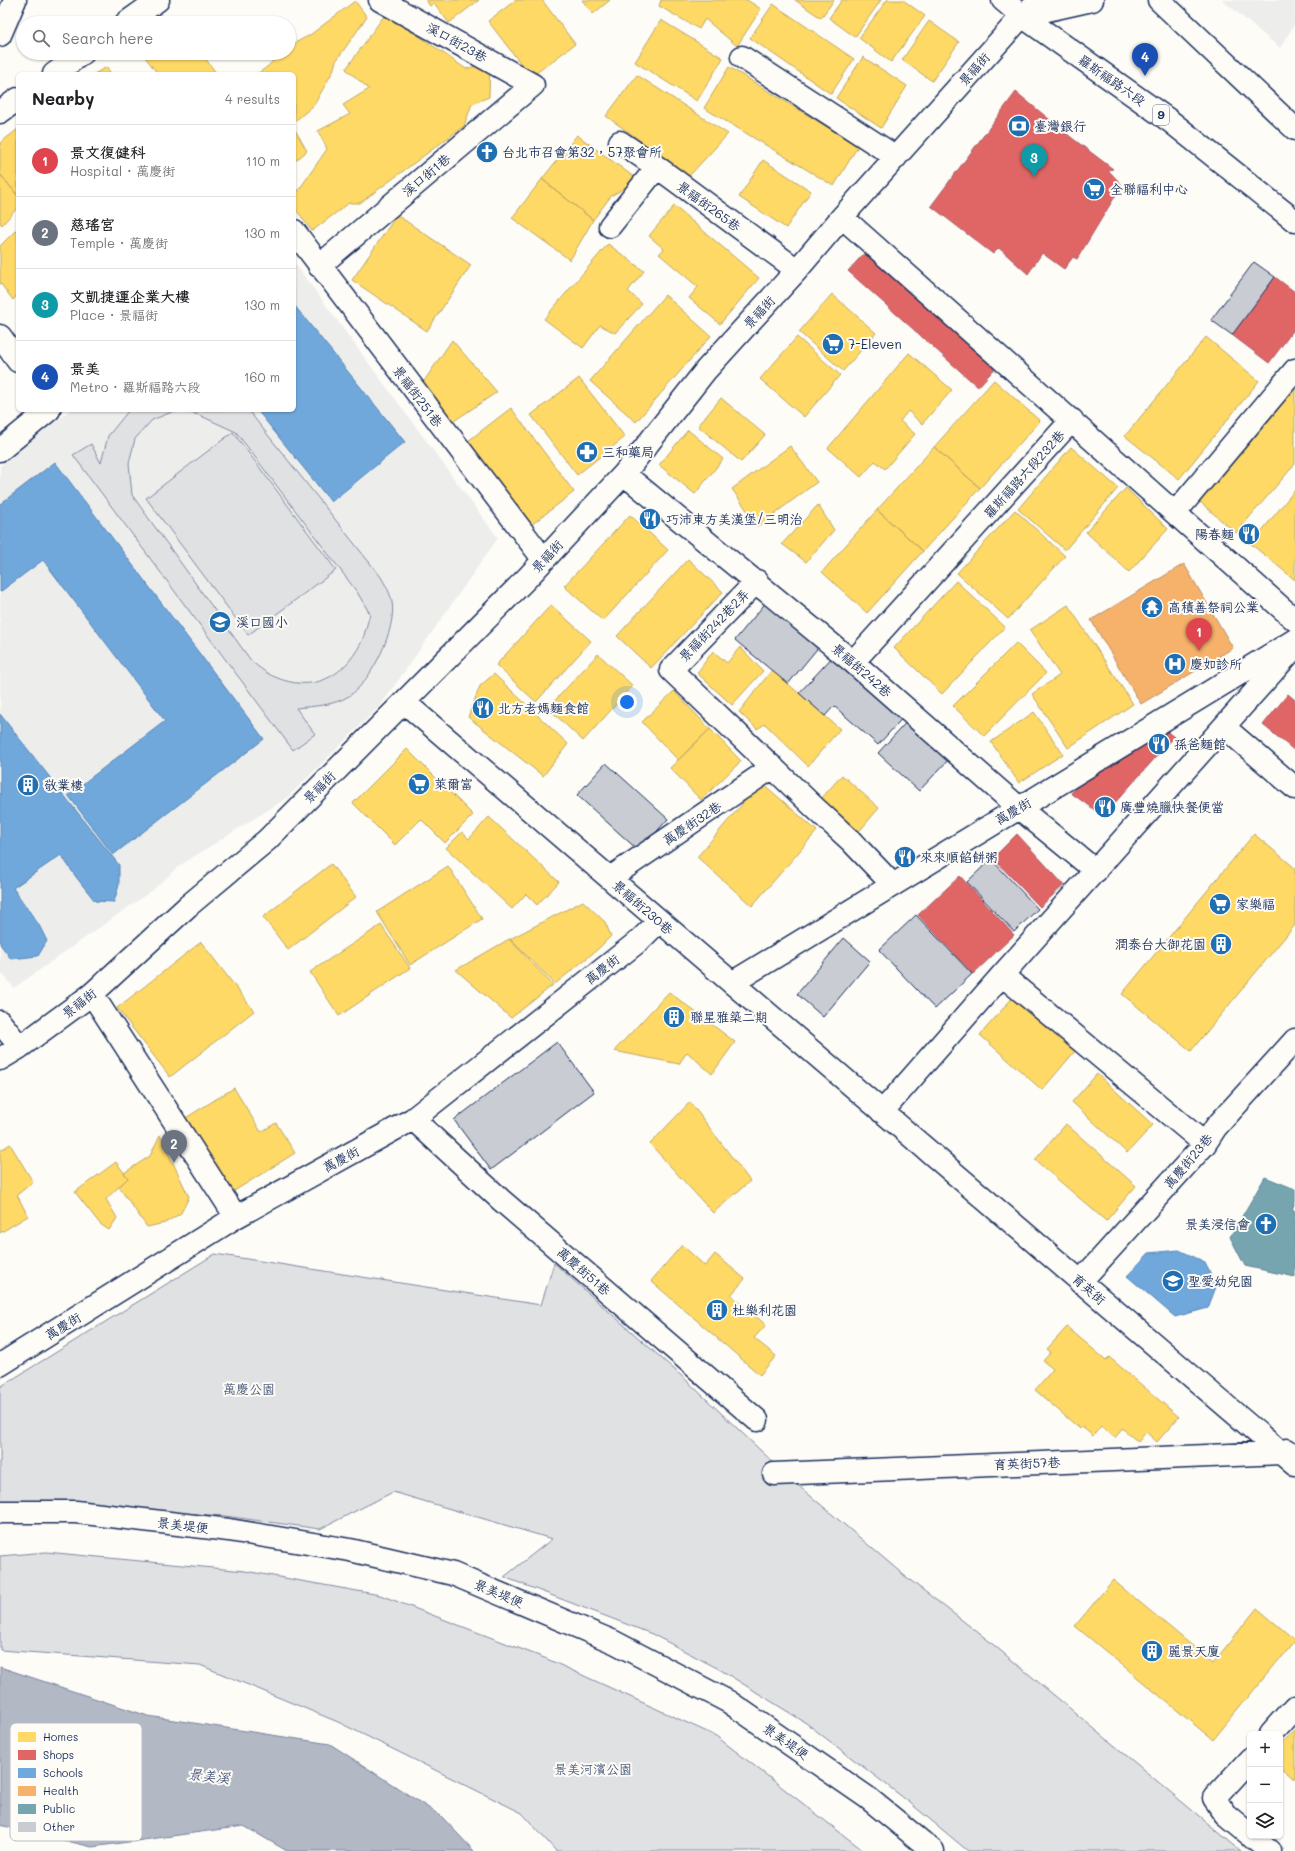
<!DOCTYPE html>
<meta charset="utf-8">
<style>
:root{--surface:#fff;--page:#f2f2f2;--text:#202124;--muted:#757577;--line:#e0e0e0;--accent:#d93025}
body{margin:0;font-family:Mali,"LXGW WenKai TC",sans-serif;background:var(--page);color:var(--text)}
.controls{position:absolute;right:12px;bottom:12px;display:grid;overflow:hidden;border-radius:6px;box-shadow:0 1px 3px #0004}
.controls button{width:36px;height:36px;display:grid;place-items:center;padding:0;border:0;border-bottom:1px solid var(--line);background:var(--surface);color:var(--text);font:20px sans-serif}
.you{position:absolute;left:627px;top:702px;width:14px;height:14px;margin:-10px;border:3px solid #fff;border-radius:50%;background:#1a73e8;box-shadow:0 0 0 6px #1a73e833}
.badge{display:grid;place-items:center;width:26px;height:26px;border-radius:50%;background:var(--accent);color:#fff;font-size:13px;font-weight:700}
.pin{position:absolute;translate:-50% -33px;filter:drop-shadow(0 1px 2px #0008)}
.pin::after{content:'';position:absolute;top:21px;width:14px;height:12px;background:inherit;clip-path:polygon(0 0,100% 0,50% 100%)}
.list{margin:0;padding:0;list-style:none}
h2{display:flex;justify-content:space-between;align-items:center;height:52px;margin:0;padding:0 16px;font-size:17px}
h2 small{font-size:13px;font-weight:400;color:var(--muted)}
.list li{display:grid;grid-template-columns:26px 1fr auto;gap:12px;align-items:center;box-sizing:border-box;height:72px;padding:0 16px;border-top:1px solid var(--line)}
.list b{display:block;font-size:15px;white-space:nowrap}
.list p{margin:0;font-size:13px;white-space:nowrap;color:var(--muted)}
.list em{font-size:13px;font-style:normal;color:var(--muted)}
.icon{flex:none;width:22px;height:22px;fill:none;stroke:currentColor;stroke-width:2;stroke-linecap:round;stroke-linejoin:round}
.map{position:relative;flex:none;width:1295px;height:1851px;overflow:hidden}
.search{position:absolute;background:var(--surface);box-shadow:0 1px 3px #0004;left:16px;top:16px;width:280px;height:44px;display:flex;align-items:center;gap:10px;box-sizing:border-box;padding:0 14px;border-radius:22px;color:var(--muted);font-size:15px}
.panel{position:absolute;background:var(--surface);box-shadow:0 1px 3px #0004;left:16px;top:72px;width:280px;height:340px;border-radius:6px}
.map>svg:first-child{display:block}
.built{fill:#edeeec}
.green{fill:#e0e1e3;stroke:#7e88a0}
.water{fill:#b3b8c5;stroke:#76819c}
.homes{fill:#ffd966;stroke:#bba664}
.shops{fill:#e06666;stroke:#a55664}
.schools{fill:#6fa8dc;stroke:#5684b6}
.health{fill:#f6b26b;stroke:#b48b67}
.public{fill:#76a5af;stroke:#5b8297}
.building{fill:#c9ccd3;stroke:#1b2f5e}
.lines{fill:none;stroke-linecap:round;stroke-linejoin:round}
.minor-casing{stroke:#1b2f5e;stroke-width:25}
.major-casing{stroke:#1b2f5e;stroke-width:25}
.minor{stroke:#fdfcf7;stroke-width:22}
.major{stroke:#fdfcf7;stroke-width:22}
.labels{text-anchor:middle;stroke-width:4;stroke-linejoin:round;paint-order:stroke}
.shield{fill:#fdfcf7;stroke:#5f6c8c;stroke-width:1}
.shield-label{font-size:12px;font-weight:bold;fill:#1b2f5e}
.street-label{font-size:13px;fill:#1b2f5e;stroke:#fdfcf7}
.poi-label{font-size:13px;fill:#1b2f5e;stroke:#fdfcf7;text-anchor:start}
.park-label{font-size:13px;fill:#4c5c7f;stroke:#fdfcf7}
.water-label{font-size:14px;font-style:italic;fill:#49587d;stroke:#fdfcf7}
.key{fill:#fdfcf7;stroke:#b9bec9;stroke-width:1}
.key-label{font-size:11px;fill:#1b2f5e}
</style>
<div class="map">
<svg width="1295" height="1851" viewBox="0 0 1295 1851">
<rect width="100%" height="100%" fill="#fdfcf7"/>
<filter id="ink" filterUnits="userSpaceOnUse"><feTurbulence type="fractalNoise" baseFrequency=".025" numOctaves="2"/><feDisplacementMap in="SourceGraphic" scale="8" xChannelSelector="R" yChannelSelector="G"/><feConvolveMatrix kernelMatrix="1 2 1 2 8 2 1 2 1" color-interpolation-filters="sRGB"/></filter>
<g filter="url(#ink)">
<path class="built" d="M1222,0H1295V23L1280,48Z
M294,262L498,538L381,705L287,798L179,866L154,889L14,988L0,971V466L70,410H294Z"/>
<path class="green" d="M129,410H177L152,420L135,439L129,463L132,495L252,662C259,667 267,674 275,677C312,693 343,678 361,643C365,635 367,623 370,614L357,592L236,432L199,415L178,410H248L381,577C385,584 391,594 392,602C397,628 372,681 349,696C333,706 314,706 296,708L315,734L293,750L73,455L91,444L101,463L108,436Z
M233,432L336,570L248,635L146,498Z
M215,1254L541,1305L554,1263L685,1379L793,1481L906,1577L989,1641L1241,1851H968L909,1802L806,1723L719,1669L652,1634L504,1577L552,1539L393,1492L320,1529L225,1516L0,1501V1387Z
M46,1552L245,1571L380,1595L547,1659L716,1736L864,1851H556L522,1813L338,1722L200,1665L0,1650V1556Z"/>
<path class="water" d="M0,1667L148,1716L330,1744L441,1816L474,1851H287L244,1826L92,1847L0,1825Z"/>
<path class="homes" d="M426,0H479L449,23L434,3L430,6Z
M516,0H542L575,44L531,77L488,21Z
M582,0H610L593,14Z
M661,0H747L761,9L737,46L705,19L699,29L659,6Z
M795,0H834L821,18Z
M842,0H881L855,37L829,18Z
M887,0H903L925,16L891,62L859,38Z
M355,1L367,17L336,61L333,71L314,105L294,122V74H257L267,67L281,53H289V46L310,35Z
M773,4L854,59L831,94L750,38Z
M386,13L466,69L490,62L489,97L472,104L464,126L360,203H349L312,231L294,207V197L327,149L318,131L350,114L343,105L369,89L346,69Z
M661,20L723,58L697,101L635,62Z
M929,21L959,42L932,81L902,60Z
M142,53H201L217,74H158Z
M863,57L907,86L881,128L836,98Z
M107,67L111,74H94Z
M729,67L858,146L834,186L704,108Z
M637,75L728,134L689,176L606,116Z
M294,128L307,151L294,162Z
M18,129V196L0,174V143Z
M577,135L638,180L611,196L593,220L542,179Z
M763,160L811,191L786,228L739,197Z
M0,174L18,196V207L2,225L0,223Z
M542,179L593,220L570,260L512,218Z
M674,206L759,278L720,324L689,298L698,287L659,254L664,249L649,236Z
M397,215L471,265L427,331L352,280Z
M18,228V294L13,300L0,283V246Z
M608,244L644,271L628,291L642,304L615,333L600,325L583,348L544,319Z
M832,294L876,333L843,371L799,332Z
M665,295L711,336L636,422L590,381Z
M797,337L840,375L804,417L760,379Z
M1206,337L1259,381L1179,479L1125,436Z
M452,340L497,392L451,423L422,384Z
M909,353L952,390L922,424L908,411L900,421L915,434L885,469L875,461L861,477L828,448Z
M579,378L625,437L577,475L531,415Z
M994,380L1040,421L980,488L934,447Z
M1295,389V464L1236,533L1200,502Z
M721,398L765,435L741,462L698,426Z
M511,408L574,492L531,525L468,441Z
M688,430L723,459L695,494L659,465Z
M790,446L817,482L758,526L732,489Z
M934,447L980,488L923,551L877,510Z
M1071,447L1118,488L1065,550L1018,509Z
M1126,488L1168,529L1129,572L1086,532Z
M1295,490V580L1251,544Z
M818,505L834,530L806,562L782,544Z
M877,510L923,551L867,613L822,572Z
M1015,510L1065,556L1008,619L957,573Z
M630,515L668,550L603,621L564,586Z
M688,559L723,592L651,668L617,636Z
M956,581L1005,627L942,694L894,648Z
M551,605L591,641L536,702L496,665Z
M1068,605L1133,704L1068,748L1032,694L1060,675L1030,630Z
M1016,643L1046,673L984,736L953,706Z
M740,647L763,671L732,705L697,673L713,651L727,663Z
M598,654L633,686L583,741L548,708Z
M772,670L840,729L808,766L765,724L757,729L739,712Z
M494,674L568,744L543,776L468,717L480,686Z
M674,691L710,729L678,760L642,722Z
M1034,712L1063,754L1019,783L991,742Z
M710,729L741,761L701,800L670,768Z
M407,749L473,815L445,843L421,819L395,845L353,803Z
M842,775L879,808L851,841L814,807Z
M761,782L817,831L752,906L697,857Z
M489,817L559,882L537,905L526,894L512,909L446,848L462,832L469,839Z
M1254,834L1295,868V925L1191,1051L1122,994Z
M331,864L356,897L288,950L263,917Z
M448,866L482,919L410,965L377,912Z
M583,901L605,922L611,936L598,949L555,984L510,939Z
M381,925L410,968L339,1016L310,972Z
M509,939L553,985L511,1018L456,970Z
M201,942L254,1011L170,1077L117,1008Z
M669,992L735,1042L712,1074L687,1052L679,1064L614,1051Z
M1014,996L1076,1050L1042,1090L980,1035Z
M1097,1074L1153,1125L1127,1153L1072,1102Z
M234,1088L261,1132L276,1123L295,1153L231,1193L184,1119Z
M690,1102L750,1181L713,1213L650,1144Z
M1066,1124L1136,1186L1106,1221L1035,1160Z
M160,1135L189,1197L181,1213L165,1223L147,1227L119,1187L128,1178L124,1173L150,1156Z
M10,1144L33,1182L17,1195L28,1216L0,1233V1151Z
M116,1162L128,1178L106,1199L117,1218L109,1230L100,1224L75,1192Z
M682,1245L705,1266L715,1254L745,1279L731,1295L766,1325L754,1338L776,1356L760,1375L651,1281Z
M1067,1327L1106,1360L1109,1357L1179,1417L1157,1442L1146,1432L1138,1442L1122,1428L1115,1438L1101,1426L1093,1436L1082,1427L1080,1429L1035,1390L1053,1369L1043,1361L1051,1352L1047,1349Z
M1113,1580L1213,1663L1257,1608L1295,1640L1213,1740L1075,1626Z
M1295,1729V1780L1280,1767V1746Z"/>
<path class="shops" d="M1016,92L1072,138L1113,169L1108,170L1122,185L1077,259L1073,257L1064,269L1042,253L1028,274L999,248L993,254L931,206Z
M869,248L999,364L978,387L848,271Z
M1275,277L1295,292V328L1269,363L1232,335Z
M1288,694L1295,700V751L1263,725Z
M1165,730L1174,737L1103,816L1071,793L1091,774Z
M1017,834L1064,885L1040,907L993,858Z
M960,876L1014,935L973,974L918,915Z"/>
<path class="schools" d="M294,305L405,442L331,502L257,410H294Z
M55,462L264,739L113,855L68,795L165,721L43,560L0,592V504Z
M0,714L119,865V885L114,902L95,901L76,877L61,855L13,888L39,925L47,941L38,956L11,959L0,944Z
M1179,1250L1205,1262L1216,1287L1208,1308L1175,1317L1127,1276L1149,1253Z"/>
<path class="health" d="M1184,564L1233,648L1141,704L1091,620Z"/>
<path class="public" d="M1265,1177L1295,1189V1201L1292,1210L1295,1211V1277L1245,1266L1230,1237Z"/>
<path class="building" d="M1254,262L1275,277L1232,335L1211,320Z
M768,600L821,644L788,684L735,640Z
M837,652L906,714L878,745L834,706L825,716L799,693Z
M910,718L952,756L919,791L878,753Z
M606,763L668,819L639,851L577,795Z
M991,859L1038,909L1014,932L967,882Z
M916,915L972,974L935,1009L879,950Z
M844,938L870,961L823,1017L797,994Z
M557,1042L594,1092L491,1170L454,1120Z"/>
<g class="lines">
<g class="minor-casing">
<path id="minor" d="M1025,15L1092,0
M126,23L158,0
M0,35L15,0
M742,57L896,157
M54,74L83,53
M0,112L18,99
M620,142L657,167L797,270
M842,217L1295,620
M610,226L657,167
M294,231L544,560
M319,266L533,85L380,0
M0,336L18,361
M0,450L49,410
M624,474L853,662L1019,808L1096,871
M1175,513L1295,370
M757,581L671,670L814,807L851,841L893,885
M853,662L1072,420
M404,702L1295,1465
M1224,727L1295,788
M610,878L773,767
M1002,975L1205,1144
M732,983L1295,640
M92,994L236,1217
M0,1022L20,1047
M0,1059L20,1047L92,994L188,906L267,840L528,577L624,474L706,370L797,270L842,217L1022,16L1042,0
M882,1112L1002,975L1293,649
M413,1119L501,1200L757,1420
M1080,1282L1205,1144L1216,1127L1295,1040
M0,1365L236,1217L413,1119L640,940L659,921
M774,1474L1280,1453L1287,1450
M0,1512H76L229,1530L350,1550L453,1574L614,1642L729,1702L868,1798L933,1851
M1271,1734L1295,1707
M1250,1759L1214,1798L1226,1815L1250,1835
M1251,1836L1270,1851"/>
</g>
<g class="major-casing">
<path id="major" d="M1003,0L1022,16L1170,121L1295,221
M1159,0L1295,129"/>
</g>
<use href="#minor" class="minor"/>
<use href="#major" class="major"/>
</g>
</g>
<defs>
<g id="bank-disc" transform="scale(1.15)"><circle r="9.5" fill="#1f6fb2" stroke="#fdfcf7"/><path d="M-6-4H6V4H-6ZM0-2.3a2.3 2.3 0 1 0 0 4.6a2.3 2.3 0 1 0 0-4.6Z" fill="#fff"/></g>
<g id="church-disc" transform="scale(1.15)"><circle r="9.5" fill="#1f6fb2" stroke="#fdfcf7"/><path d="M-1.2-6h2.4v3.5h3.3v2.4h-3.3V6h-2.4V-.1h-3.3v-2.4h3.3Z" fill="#fff"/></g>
<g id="supermarket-disc" transform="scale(1.15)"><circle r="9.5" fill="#1f6fb2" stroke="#fdfcf7"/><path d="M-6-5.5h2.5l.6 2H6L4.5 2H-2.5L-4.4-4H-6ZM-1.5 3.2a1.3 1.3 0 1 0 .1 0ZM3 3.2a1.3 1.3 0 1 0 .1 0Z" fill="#fff"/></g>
<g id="pharmacy-disc" transform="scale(1.15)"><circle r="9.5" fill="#1f6fb2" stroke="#fdfcf7"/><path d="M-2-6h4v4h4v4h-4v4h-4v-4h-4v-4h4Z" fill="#fff"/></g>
<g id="restaurant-disc" transform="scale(1.15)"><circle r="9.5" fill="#1f6fb2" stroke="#fdfcf7"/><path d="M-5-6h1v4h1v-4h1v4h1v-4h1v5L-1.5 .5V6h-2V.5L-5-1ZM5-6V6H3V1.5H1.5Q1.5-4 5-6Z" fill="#fff"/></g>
<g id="temple-disc" transform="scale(1.15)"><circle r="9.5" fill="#1f6fb2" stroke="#fdfcf7"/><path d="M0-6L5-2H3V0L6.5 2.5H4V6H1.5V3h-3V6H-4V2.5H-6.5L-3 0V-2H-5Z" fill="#fff"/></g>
<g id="school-disc" transform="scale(1.15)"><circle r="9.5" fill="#1f6fb2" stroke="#fdfcf7"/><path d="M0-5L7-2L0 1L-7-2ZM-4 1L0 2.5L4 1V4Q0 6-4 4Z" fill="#fff"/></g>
<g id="hospital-disc" transform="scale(1.15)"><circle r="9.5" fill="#1f6fb2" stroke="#fdfcf7"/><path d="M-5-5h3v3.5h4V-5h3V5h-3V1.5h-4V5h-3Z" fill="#fff"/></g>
<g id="building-disc" transform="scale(1.15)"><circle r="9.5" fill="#1f6fb2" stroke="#fdfcf7"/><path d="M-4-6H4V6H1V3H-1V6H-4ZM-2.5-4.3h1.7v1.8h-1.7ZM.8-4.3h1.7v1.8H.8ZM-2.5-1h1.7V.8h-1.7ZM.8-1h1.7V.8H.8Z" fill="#fff"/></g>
</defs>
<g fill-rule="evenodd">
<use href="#bank-disc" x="1019" y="126"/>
<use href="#church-disc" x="487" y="152"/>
<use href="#supermarket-disc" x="1094" y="189"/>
<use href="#supermarket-disc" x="833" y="344"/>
<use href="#pharmacy-disc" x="587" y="452"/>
<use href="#restaurant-disc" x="650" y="519"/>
<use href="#restaurant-disc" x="1249" y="534"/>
<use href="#temple-disc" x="1152" y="607"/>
<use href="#school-disc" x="220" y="622"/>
<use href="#hospital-disc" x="1175" y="664"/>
<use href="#restaurant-disc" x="483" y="708"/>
<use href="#restaurant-disc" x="1159" y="744"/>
<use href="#supermarket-disc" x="419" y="784"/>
<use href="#building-disc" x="28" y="785"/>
<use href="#restaurant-disc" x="1105" y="807"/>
<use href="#restaurant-disc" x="905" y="857"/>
<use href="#supermarket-disc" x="1220" y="904"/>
<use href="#building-disc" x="1221" y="944"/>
<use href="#building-disc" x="674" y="1017"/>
<use href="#church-disc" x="1266" y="1224"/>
<use href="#school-disc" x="1173" y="1281"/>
<use href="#building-disc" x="717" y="1310"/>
<use href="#building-disc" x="1152" y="1651"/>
</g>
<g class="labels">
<rect class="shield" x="1153" y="105" width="16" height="20" rx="3"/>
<g class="shield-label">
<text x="1161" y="119">9</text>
</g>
<g class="street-label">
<text transform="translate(457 42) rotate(29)" y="5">溪口街23巷</text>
<text transform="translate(974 69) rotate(-48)" y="5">景福街</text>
<text transform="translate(1112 80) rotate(35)" y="5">羅斯福路六段</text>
<text transform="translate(426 175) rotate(-40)" y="5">溪口街1巷</text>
<text transform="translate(709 206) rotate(36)" y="5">景福街265巷</text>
<text transform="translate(759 312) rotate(-47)" y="5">景福街</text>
<text transform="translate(418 396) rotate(53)" y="5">景福街251巷</text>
<text transform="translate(1024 474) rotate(-48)" y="5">羅斯福路六段232巷</text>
<text transform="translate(547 556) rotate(-47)" y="5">景福街</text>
<text transform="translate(714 625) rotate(-46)" y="5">景福街242巷2弄</text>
<text transform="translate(862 670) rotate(41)" y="5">景福街242巷</text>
<text transform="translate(319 787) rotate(-45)" y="5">景福街</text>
<text transform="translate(1013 811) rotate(-31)" y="5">萬慶街</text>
<text transform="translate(692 823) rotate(-34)" y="5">萬慶街32巷</text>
<text transform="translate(643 907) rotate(41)" y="5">景福街230巷</text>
<text transform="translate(602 969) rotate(-38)" y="5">萬慶街</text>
<text transform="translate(79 1003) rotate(-38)" y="5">景福街</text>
<text transform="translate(341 1159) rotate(-29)" y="5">萬慶街</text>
<text transform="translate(1188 1161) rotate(-50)" y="5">萬慶街23巷</text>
<text transform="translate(584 1271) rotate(41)" y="5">萬慶街51巷</text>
<text transform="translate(1089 1289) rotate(41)" y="5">育英街</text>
<text transform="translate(63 1326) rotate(-32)" y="5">萬慶街</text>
<text transform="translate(1027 1463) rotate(-2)" y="5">育英街57巷</text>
<text transform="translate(183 1525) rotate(7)" y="5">景美堤便</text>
<text transform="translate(499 1593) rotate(23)" y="5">景美堤便</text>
<text transform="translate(786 1741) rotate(35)" y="5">景美堤便</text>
</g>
<g class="poi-label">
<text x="1034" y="131">臺灣銀行</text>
<text x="502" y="157">台北市召會第32，57聚會所</text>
<text x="1110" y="194">全聯福利中心</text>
<text x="848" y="349">7-Eleven</text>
<text x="602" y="457">三和藥局</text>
<text x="666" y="524">巧沛東方美漢堡/三明治</text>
<text x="1234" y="539" text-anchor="end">陽春麵</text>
<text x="1168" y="612">高積善祭祠公業</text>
<text x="236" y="627">溪口國小</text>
<text x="1190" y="669">慶如診所</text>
<text x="498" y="713">北方老媽麵食館</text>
<text x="1174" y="749">孫爸麵館</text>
<text x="434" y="789">萊爾富</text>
<text x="44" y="790">敬業樓</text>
<text x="1120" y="812">廣豐燒臘快餐便當</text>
<text x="920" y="862">來來順餡餅粥</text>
<text x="1236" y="909">家樂福</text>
<text x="1206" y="949" text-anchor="end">潤泰台大御花園</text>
<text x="690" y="1022">聯星雅築二期</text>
<text x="1250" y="1229" text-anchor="end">景美浸信會</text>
<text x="1188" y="1286">聖愛幼兒園</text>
<text x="732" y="1315">杜樂利花園</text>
<text x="1168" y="1656">麗景天廈</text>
</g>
<g class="park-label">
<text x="249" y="1394">萬慶公園</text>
<text x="593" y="1774">景美河濱公園</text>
</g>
<g class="water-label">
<text transform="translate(209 1776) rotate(7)" y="5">景美溪</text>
</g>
</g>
<rect x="10" y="1723" width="132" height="118" rx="6" class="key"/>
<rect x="18" y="1732" width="18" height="10" fill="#ffd966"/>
<rect x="18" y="1750" width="18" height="10" fill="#e06666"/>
<rect x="18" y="1768" width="18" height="10" fill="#6fa8dc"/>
<rect x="18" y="1786" width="18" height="10" fill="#f6b26b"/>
<rect x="18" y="1804" width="18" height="10" fill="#76a5af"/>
<rect x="18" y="1822" width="18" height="10" fill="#c9ccd3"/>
<g class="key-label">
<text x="43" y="1741">Homes</text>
<text x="43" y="1759">Shops</text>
<text x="43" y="1777">Schools</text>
<text x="43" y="1795">Health</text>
<text x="43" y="1813">Public</text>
<text x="43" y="1831">Other</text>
</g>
</svg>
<div class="controls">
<button>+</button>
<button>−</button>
<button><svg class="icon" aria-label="layers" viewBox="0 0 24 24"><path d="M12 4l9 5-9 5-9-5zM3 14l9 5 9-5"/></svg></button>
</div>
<div class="you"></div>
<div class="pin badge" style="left:1199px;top:651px;background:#e0444e">1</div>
<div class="pin badge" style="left:174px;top:1163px;background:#6b7280">2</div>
<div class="pin badge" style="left:1034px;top:177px;background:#0f9aa8">3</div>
<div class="pin badge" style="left:1145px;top:76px;background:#1a4fb4">4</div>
<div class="search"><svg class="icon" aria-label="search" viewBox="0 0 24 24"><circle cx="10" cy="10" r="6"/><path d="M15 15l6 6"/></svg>Search here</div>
<section class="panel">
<h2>Nearby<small>4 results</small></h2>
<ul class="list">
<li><span class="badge" style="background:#e0444e">1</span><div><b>景文復健科</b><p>Hospital · 萬慶街</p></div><em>110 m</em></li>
<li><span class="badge" style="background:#6b7280">2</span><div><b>慈瑤宮</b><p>Temple · 萬慶街</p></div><em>130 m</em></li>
<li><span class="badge" style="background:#0f9aa8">3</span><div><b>文凱捷運企業大樓</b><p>Place · 景福街</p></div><em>130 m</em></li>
<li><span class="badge" style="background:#1a4fb4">4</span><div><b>景美</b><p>Metro · 羅斯福路六段</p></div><em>160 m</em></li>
</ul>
</section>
</div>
